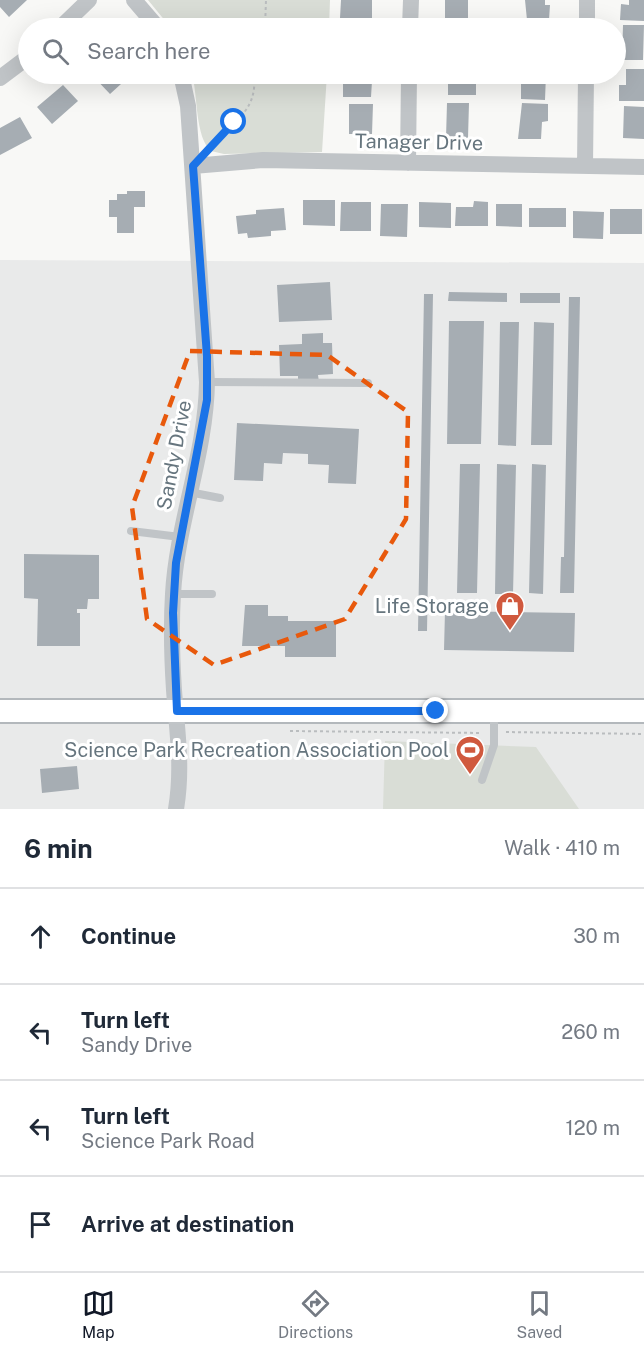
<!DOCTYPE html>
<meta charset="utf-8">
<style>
:root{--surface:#fff;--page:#f6f6f7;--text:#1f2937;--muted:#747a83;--line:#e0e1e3;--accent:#111827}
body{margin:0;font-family:"Public Sans",sans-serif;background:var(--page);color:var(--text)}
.stop{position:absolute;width:18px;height:18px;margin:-14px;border:4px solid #1a73e8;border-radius:50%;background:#fff}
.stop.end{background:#1a73e8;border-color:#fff;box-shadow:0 2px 6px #0008}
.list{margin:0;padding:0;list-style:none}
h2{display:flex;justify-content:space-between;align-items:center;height:78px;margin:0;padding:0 24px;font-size:26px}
h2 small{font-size:20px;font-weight:400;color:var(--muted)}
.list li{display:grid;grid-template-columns:39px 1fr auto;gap:18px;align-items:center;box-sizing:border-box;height:96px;padding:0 24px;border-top:2px solid var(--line)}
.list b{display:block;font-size:22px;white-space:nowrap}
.list p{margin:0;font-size:20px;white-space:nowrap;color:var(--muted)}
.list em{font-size:20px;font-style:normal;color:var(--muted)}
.icon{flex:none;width:33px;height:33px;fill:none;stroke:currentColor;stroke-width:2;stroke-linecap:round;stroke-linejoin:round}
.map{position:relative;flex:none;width:644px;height:809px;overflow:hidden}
.search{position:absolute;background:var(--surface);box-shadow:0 6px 24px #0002;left:18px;right:18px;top:18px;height:66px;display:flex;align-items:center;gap:15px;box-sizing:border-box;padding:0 21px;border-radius:33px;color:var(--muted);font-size:22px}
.sheet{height:462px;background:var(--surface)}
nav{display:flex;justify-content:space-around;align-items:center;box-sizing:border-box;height:84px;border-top:2px solid var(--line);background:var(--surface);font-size:16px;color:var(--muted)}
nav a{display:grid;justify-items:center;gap:3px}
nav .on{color:var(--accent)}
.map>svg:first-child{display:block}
.built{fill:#e9eaea}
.green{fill:#d9ddd6}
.building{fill:#a6adb3}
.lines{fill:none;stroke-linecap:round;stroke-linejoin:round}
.secondary-casing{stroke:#b3b8bc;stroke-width:26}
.path{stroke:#babdbf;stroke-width:2;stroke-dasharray:3 3;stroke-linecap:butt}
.lane{stroke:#c0c4c7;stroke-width:8}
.street{stroke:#c0c4c7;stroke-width:16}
.secondary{stroke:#fff;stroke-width:22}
.route{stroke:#1a73e8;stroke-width:8}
.marked{fill:none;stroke:#e8590c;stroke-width:4.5;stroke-dasharray:12 8;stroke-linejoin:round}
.labels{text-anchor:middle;stroke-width:6;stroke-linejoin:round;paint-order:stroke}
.street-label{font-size:20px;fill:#66757e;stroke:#fff}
.poi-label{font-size:20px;fill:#66757e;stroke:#fff;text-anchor:end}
</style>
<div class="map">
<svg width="644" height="809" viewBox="0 0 644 809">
<rect width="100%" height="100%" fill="#f8f8f6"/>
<path class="built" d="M0,260L644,263V809H0Z"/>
<path class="green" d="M148,0H330L329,28H171Z
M192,74H327L322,152L224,154L211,151C195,137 198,96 192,74Z
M385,741L536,747L579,809H383Z"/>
<path class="building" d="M0,0H27L9,17L0,7Z
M341,0H372V19L340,18Z
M445,0H468V23L445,22Z
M525,0H545V5H550L549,20H527Z
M629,0H644V21L620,20L621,4L629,5Z
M623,25H644L643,60H622Z
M626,69H644V101H619V85H626Z
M91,74H132L110,94Z
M343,74H359V81H372L371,97H343Z
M444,74H476V95H448V84H443Z
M521,74H546L545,100L521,99Z
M63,85L78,101L52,124L37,107Z
M447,103H469L468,138H446Z
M522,103L548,104V121L542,122L541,139H518Z
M349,104H373L372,134H349Z
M624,106L644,107V139L623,138Z
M20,117L32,138L0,155V128Z
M127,191H145V207H134V233H117V217H109V200H117V194H127Z
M303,200H335V226L303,225Z
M474,201L488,202V226H455L456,207H473Z
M341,202H371V231H340Z
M419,202L451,203V228L419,227Z
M381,204H408L407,237L380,236Z
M496,204H522V227L496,226Z
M284,208L286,230L271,231V236L248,238L247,233L238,234L236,216L256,214V210Z
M529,208H566V227H529Z
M610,209H642V234H610Z
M573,211L604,212L603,239L573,238Z
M330,282L332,320L279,322L277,285Z
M449,292L507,293V302L448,301Z
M520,293H560V303H520Z
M424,294H433L427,631H418Z
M569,297H580L574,593H560L561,557H564Z
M449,321H484L481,444H447Z
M500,322H519L516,446L498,445Z
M534,322L554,323L552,445H531Z
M323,333V343H332L333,374L318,375L319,382L298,383V376H280L279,345L302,344V334Z
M237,423L359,429L356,484L328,483L329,465L308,464V454L283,453L282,464L264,463L263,481L234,480Z
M460,464H480L477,593H457Z
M497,464L516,465L513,594H495Z
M532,464L546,465L543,594L529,593Z
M24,554L99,555V599H88L87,609H77V613H80V646H37L38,599L24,598Z
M245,605H268V616H288V621H336V657H285V646H242Z
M445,611L575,613L574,652L444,650Z
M77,766L79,789L42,793L40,769Z"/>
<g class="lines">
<g class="secondary-casing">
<path id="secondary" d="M0,711H644"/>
</g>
<path class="path" d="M265,28L266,0
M207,150C230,121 258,115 254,74
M290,731L482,733
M506,732L644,734"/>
<path class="lane" d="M207,382L368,383
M189,492L220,498
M131,531L180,537
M173,594H212
M482,780L494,745V712"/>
<path class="street" d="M134,0L158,28
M60,28L89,0
M410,28L411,0
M587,28V0
M0,78L28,57
M408,163L409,74
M193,166L263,160L644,167
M585,166L586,74
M176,809C183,768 177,731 174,690C172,659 171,626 173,594C177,522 206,454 207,382L188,106L181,74"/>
<use href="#secondary" class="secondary"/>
</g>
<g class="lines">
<path class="route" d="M234,122L193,166L207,356V400L176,563L173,613L177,711H436"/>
</g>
<path class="marked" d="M190,351L327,355L408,412L406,519L345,619L214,665L147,619L132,507Z"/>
<defs>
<g id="shop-pin" transform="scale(1.5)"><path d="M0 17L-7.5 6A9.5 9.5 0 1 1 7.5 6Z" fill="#d0593e" stroke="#fff"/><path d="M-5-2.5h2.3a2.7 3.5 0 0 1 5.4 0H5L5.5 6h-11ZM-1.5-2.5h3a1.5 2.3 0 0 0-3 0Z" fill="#fff"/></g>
<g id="stadium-pin" transform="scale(1.5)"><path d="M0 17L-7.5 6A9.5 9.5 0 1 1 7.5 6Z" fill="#d0593e" stroke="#fff"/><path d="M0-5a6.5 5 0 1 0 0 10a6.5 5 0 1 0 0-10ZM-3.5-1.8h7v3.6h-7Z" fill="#fff"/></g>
</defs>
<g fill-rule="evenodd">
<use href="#shop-pin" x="510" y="606"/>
<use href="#stadium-pin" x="470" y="750"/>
</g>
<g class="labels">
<g class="street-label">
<text transform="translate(419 142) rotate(1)" y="7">Tanager Drive</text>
<text transform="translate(174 455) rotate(-79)" y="7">Sandy Drive</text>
</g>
<g class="poi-label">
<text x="489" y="613">Life Storage</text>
<text x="449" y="757">Science Park Recreation Association Pool</text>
</g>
</g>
</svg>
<div class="stop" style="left:234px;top:122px"></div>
<div class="stop end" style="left:436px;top:711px"></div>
<div class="search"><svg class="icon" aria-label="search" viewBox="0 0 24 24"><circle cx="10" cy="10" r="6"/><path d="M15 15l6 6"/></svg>Search here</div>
</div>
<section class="sheet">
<h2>6 min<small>Walk · 410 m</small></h2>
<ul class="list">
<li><svg class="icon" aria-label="ahead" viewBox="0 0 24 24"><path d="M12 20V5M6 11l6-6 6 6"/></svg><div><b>Continue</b></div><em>30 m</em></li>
<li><svg class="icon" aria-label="left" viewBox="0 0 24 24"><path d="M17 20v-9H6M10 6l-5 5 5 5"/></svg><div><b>Turn left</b><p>Sandy Drive</p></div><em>260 m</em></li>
<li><svg class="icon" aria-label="left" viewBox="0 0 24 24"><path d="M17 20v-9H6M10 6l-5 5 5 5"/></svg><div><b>Turn left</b><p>Science Park Road</p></div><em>120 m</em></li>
<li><svg class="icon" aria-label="arrive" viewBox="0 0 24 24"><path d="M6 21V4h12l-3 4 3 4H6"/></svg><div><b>Arrive at destination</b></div></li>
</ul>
</section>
<nav>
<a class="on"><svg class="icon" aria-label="map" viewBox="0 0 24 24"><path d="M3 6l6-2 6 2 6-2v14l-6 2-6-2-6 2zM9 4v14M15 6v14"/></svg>Map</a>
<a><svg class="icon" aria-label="directions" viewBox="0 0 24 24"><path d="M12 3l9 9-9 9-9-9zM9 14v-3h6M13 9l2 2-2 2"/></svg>Directions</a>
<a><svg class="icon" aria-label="saved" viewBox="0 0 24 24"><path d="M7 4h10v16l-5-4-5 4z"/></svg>Saved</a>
</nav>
